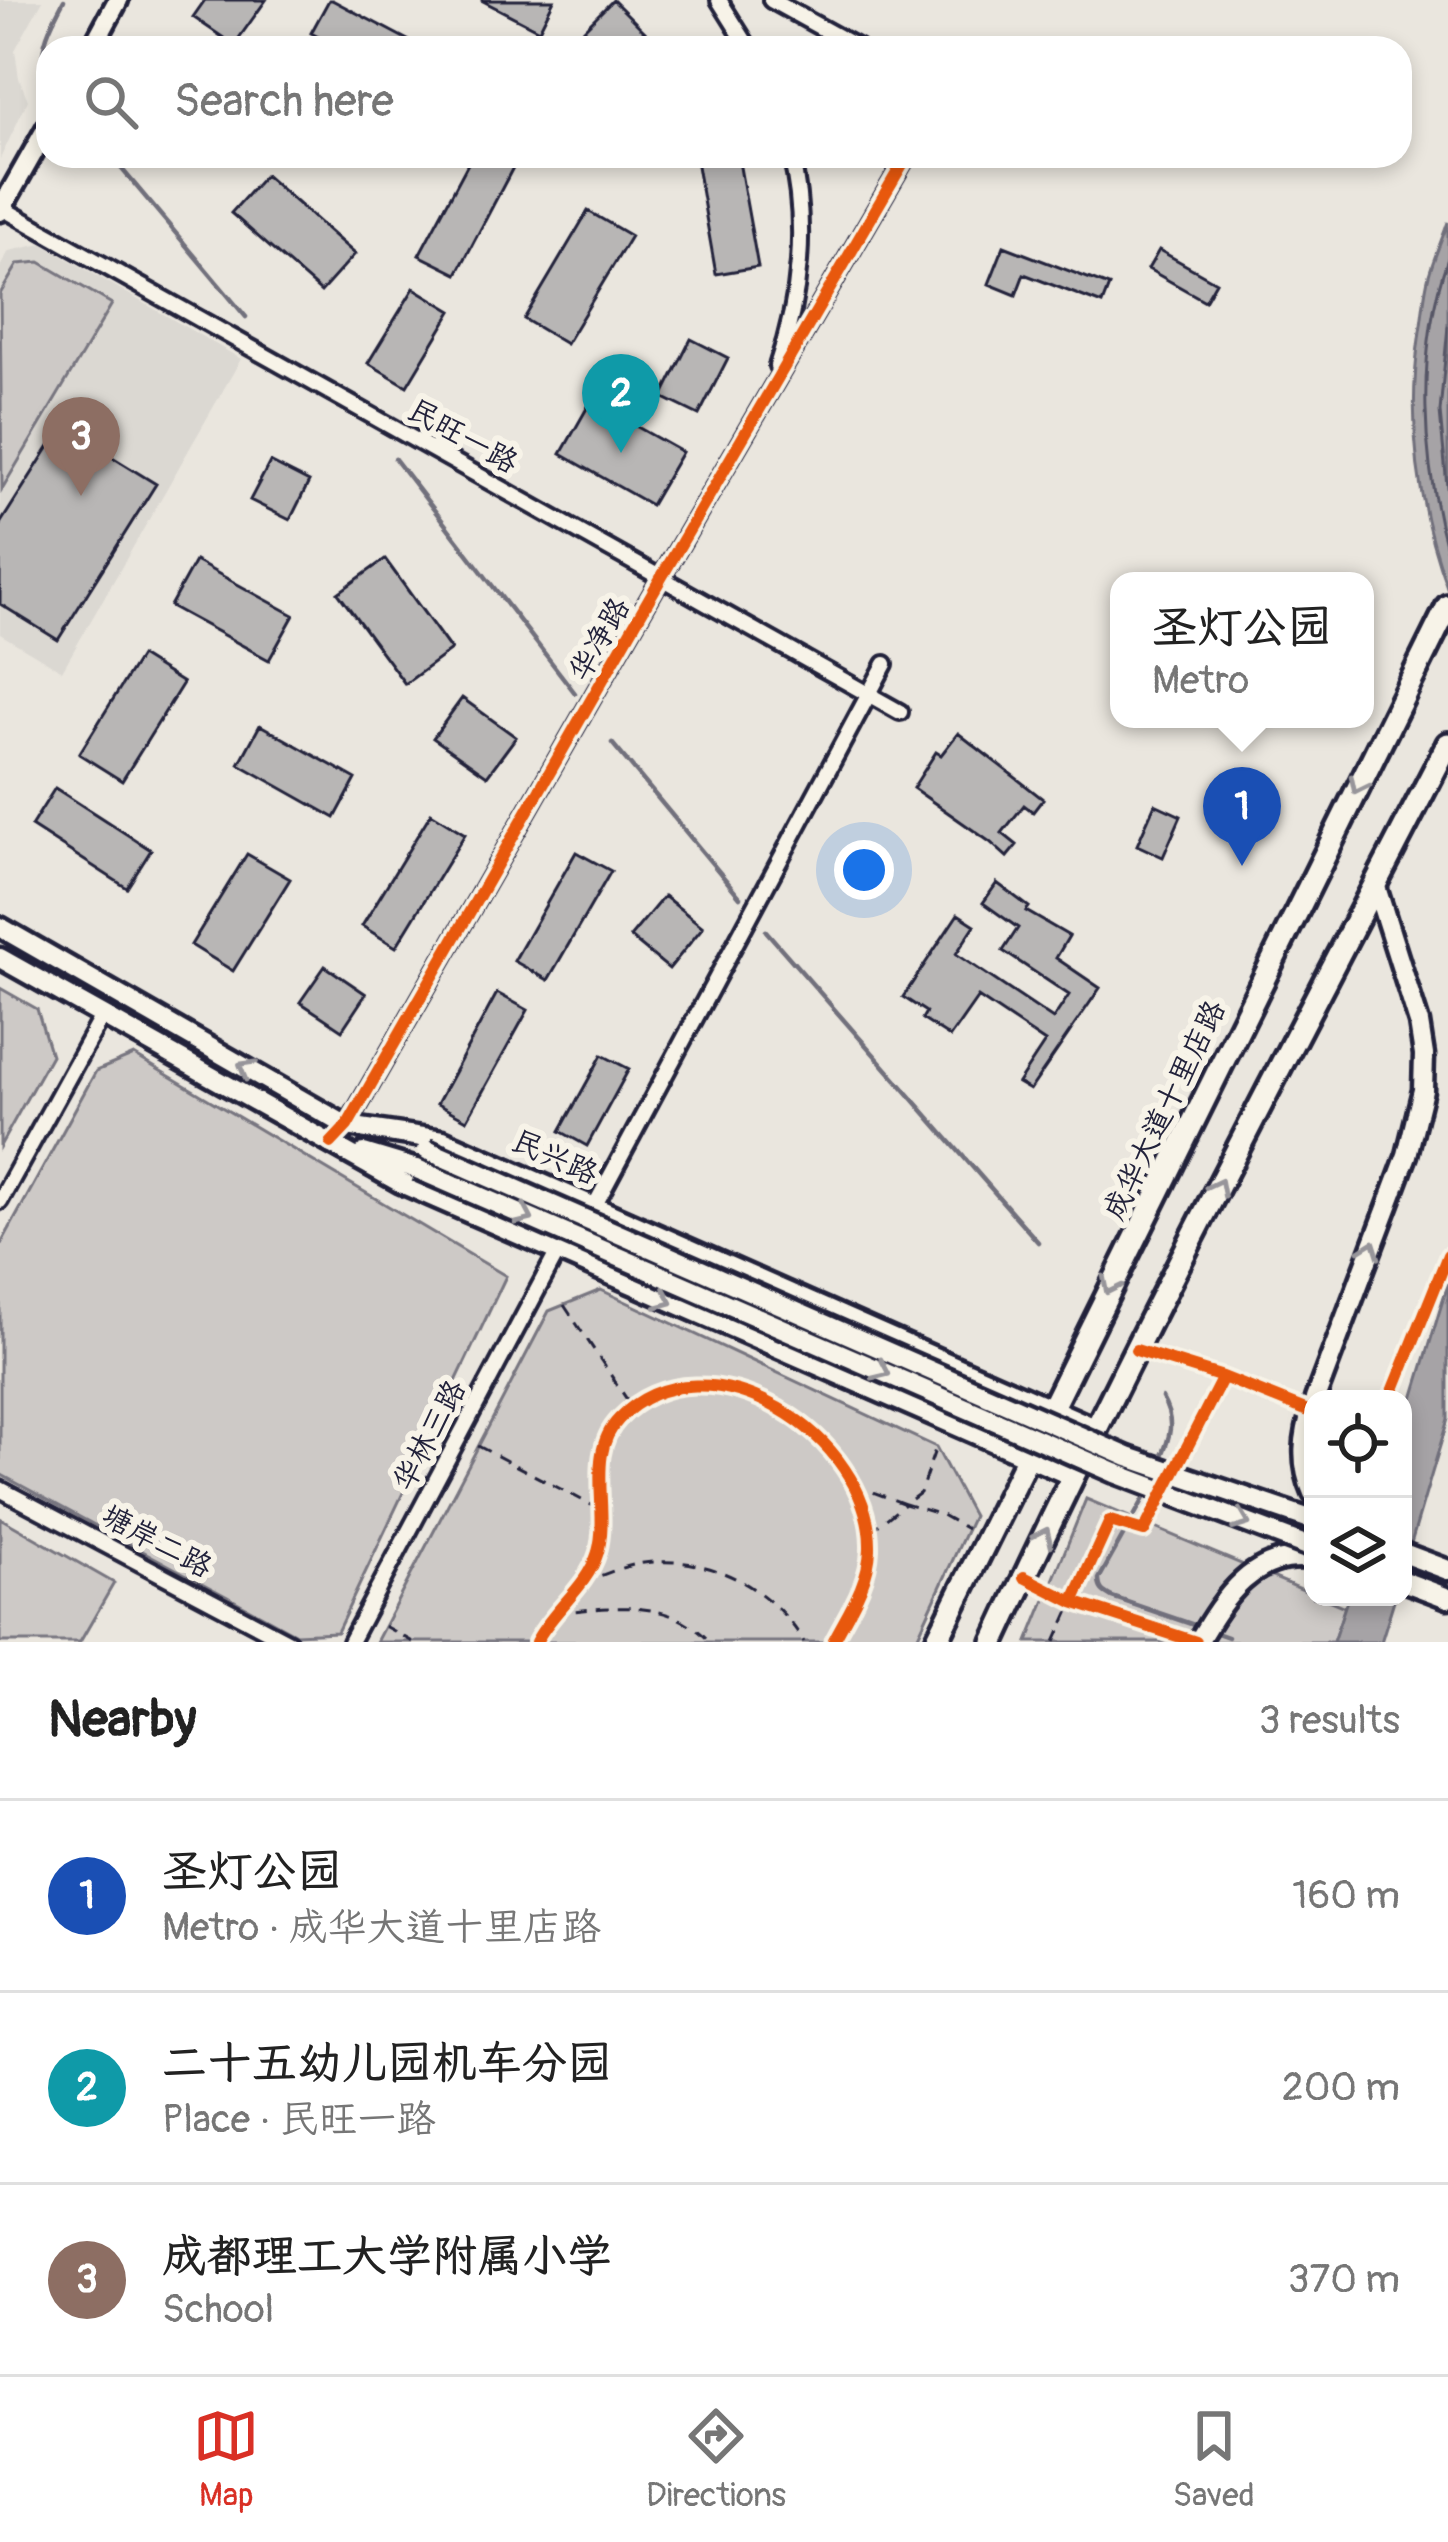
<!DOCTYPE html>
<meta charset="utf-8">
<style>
:root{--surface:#fff;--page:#f2f2f2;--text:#222;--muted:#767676;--line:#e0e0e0;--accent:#d93025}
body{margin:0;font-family:Pangolin,"LXGW WenKai TC",sans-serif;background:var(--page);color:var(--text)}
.controls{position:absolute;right:36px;bottom:36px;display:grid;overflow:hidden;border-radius:24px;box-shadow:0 6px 18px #0003}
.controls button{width:108px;height:108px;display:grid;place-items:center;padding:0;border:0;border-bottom:3px solid var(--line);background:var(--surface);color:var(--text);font:60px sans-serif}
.you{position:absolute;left:864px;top:870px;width:42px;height:42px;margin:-30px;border:9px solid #fff;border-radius:50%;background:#1a73e8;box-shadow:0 0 0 18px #1a73e833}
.badge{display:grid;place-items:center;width:78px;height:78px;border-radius:50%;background:var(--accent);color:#fff;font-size:39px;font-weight:700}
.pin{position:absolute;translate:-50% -99px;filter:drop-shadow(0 3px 6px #0008)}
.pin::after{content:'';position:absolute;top:63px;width:42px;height:36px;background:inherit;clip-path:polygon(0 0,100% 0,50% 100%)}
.popup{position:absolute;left:1110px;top:572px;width:264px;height:156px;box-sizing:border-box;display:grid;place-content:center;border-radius:24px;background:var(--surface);filter:drop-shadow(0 3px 9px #0005);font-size:39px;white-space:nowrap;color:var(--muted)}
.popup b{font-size:45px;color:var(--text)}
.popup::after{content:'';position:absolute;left:50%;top:100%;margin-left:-24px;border:24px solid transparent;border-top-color:var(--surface)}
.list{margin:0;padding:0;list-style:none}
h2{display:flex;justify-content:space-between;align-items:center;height:156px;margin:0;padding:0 48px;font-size:51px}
h2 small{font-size:39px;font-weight:400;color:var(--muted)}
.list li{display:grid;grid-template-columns:78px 1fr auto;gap:36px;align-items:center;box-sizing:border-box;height:192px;padding:0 48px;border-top:3px solid var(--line)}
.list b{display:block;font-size:45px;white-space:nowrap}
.list p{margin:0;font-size:39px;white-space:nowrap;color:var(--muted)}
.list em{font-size:39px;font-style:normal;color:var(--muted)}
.icon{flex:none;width:66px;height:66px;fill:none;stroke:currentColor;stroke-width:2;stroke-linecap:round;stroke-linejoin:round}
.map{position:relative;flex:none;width:1448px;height:1642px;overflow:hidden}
.search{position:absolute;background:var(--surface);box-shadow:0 6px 18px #0003;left:36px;right:36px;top:36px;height:132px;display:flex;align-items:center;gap:30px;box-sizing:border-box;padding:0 42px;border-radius:36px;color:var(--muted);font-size:45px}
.sheet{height:732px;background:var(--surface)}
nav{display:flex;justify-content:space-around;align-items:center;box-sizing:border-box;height:168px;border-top:3px solid var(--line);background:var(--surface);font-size:33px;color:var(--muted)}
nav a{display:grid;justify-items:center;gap:6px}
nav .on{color:var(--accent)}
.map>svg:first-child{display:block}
.built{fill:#dbd8d2}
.green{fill:#cdc9c6;stroke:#787680;stroke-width:3}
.water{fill:#a6a3a6;stroke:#716f7b;stroke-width:3}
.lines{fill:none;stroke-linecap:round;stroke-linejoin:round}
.shore{stroke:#575666;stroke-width:3}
.stream{stroke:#716f7b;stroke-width:4.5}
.building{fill:#b8b6b5;stroke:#22223b;stroke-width:3}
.street-casing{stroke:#22223b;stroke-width:22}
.secondary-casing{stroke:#22223b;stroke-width:27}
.primary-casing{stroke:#22223b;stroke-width:30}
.path{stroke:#22223b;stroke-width:3;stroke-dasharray:12 9;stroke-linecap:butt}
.street{stroke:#f7f3e8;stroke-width:14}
.secondary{stroke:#f7f3e8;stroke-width:18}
.primary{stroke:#f7f3e8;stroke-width:21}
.secondary-bridge-casing{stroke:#22223b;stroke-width:27;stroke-linecap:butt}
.secondary-bridge{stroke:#f7f3e8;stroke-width:18}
.cycleway-casing{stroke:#f7f3e8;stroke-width:20}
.cycleway{stroke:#e8590c;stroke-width:12}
.oneway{stroke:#97959a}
.labels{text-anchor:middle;stroke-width:12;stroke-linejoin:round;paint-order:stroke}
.street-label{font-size:30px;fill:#22223b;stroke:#f7f3e8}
</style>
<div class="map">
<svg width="1448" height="1642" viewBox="0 0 1448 1642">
<rect width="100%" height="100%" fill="#eae6de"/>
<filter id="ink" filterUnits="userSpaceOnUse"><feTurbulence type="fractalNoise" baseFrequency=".00833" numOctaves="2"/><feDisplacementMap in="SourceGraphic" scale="24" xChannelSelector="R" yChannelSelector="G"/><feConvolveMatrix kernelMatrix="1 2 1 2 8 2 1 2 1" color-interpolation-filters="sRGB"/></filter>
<g filter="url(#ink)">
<path class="built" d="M0,0H43L15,50L19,78L28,100L0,159Z
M42,244L241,359L62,671L0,634V267L9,251Z"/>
<path class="green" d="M40,262L112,304L2,489L0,294L18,264Z
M0,988L37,1009L51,1055L0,1146Z
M134,1055L506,1276L337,1632L296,1634L0,1474V1246L96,1071Z
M601,1290L936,1447L973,1516L915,1642H376L549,1311Z
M1086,1499L1313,1594V1597H1321L1345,1607L1333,1642H1028Z
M0,1518L114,1583L80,1642H0Z"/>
<path class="water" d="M1448,222V590C1417,507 1407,419 1420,331C1423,313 1424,293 1429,275C1434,257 1442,240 1448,222Z
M1448,1283V1419L1403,1570V1432Z
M1348,1597H1395L1381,1642H1333Z"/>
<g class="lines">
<path class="shore" d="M1448,258C1415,350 1422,463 1448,556
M1448,326L1440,412L1448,497"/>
<path class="stream" d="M43,74C39,46 51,24 64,0
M111,156L246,317
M395,459L575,693
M612,743L740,897
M766,931L1038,1242
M1160,1460C1171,1436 1175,1421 1162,1398
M1147,1493L1099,1579C1099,1590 1103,1592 1112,1597L1200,1627
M1211,1631L1228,1637"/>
</g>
<path class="building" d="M205,0H266L234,45L193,17Z
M329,0H332L423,48H339L311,33Z
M481,0H554L539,30Z
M613,0L661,48H565Z
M472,156H519L457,274L419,255Z
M719,156H738L758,267L716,274L696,160Z
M265,175L355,254L321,292L231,213Z
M588,211L631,236L566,344L524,319Z
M1004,246L1109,286L1102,304L1024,274L1016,295L989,284Z
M1159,250L1216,282L1205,301L1148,269Z
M414,288L452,311L407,386L368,363Z
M691,339L728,358L699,415L662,397Z
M591,401L682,452L651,505L561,454Z
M62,426L156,484L58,640L0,604V524Z
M270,462L309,482L290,520L250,500Z
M385,559L451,650L405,684L338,593Z
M195,561L294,615L269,660L170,606Z
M140,656L183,683L122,781L79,754Z
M462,698L516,737L487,776L433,738Z
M260,725L356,779L335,818L239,764Z
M958,733L1043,799L1033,812L1024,805L1002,833L1017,845L1007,857L990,842L913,788L936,752L941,755Z
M55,788L151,850L127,888L31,826Z
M1155,804L1181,816L1163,857L1137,845Z
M431,813L465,834L396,947L362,926Z
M576,852L611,871L548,980L514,961Z
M247,854L290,879L233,971L191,945Z
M997,883L1029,907L1026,911L1069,936L1056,958L1100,988L1030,1090L1018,1083L1045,1042L978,997L950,1037L922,1019L926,1012L903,997L958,914L975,925L956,954L1053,1019L1069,995L1003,951L1018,928L983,903Z
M664,896L703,927L669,969L630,937Z
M325,966L366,994L342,1030L300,1002Z
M497,993L528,1010L467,1120L437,1104Z
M602,1055L629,1069L587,1146L560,1131Z"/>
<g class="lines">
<g class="street-casing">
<path id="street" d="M719,0L749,48
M771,0L858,48
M0,207L900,712
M777,366C800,299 808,225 791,156
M331,1143L347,1126L661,578L907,156
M0,1201L102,1016
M594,1207L885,664
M0,1489L289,1642
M350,1642L557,1253"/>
</g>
<g class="secondary-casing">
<path id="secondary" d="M92,48L118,0
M0,211L48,126
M0,927L347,1126L443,1140L1097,1429
M0,958L401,1183L1072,1476
M364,1153L417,1169
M1315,1399L1407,1155L1423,1090L1424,1055L1419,1023L1375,884
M1313,1406C1303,1437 1300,1463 1313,1493
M1403,1553L1448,1570
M1403,1581L1448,1598
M1198,1642C1224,1597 1254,1551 1313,1559"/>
</g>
<g class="primary-casing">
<path id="primary" d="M936,1642L1448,606
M994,1642C1135,1338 1294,1042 1448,744"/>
</g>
<path class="path" d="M564,1305L632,1407
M478,1446L603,1511
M854,1485L905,1504L920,1493L936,1447
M870,1532L905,1504L942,1515L967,1529
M582,1583C605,1574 629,1563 654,1562C716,1558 773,1590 804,1642
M555,1613C609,1607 670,1597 710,1642
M384,1626L413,1642
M1055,1642L1073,1602"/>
<use href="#street" class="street"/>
<use href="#secondary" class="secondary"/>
<use href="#primary" class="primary"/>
<g class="secondary-bridge-casing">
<path id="secondary-bridge" d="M427,1150L1128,1457L1313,1520
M417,1169L1115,1473L1313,1548"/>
</g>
<use href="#secondary-bridge" class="secondary-bridge"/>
<g class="cycleway-casing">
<path id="cycleway" d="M331,1143L347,1126L661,578L907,156
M1136,1350L1223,1377L1313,1413
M1390,1399L1448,1255
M1024,1577L1073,1602L1196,1642
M1073,1602L1110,1521L1144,1531L1223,1377
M536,1642C553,1609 587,1588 598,1552C610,1508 585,1454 619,1419C706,1329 873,1437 870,1549C869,1583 848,1613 833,1642"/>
</g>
<use href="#cycleway" class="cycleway"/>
</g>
<defs><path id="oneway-chevron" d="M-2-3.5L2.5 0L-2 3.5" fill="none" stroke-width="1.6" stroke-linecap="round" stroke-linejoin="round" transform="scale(3)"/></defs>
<g class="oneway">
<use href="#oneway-chevron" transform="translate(1358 786) rotate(116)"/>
<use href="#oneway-chevron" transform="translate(246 1068) rotate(-150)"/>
<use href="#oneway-chevron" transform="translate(1218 1187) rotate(-63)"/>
<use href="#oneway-chevron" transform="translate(525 1216) rotate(24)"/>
<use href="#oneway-chevron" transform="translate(1371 1249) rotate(-70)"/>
<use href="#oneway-chevron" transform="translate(1110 1286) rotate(116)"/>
<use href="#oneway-chevron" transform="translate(665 1300) rotate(23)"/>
<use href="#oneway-chevron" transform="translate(882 1371) rotate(24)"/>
<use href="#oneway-chevron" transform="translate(1242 1521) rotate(21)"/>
<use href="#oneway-chevron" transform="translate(1044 1536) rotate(-65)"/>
</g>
</g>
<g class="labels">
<g class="street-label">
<text transform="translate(463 436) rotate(29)" y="10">民旺一路</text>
<text transform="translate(599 639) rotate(-60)" y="10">华净路</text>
<text transform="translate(1164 1110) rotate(-64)" y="10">成华大道十里店路</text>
<text transform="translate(555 1157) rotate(24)" y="10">民兴路</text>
<text transform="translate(429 1435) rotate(-62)" y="10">华林三路</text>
<text transform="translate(157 1541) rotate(28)" y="10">塘岸二路</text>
</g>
</g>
</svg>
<div class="controls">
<button><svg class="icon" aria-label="locate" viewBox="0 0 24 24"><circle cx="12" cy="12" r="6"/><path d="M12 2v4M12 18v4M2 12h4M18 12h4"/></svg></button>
<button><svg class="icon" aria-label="layers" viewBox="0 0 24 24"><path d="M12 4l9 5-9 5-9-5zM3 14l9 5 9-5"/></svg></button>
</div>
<div class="you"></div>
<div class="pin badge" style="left:1242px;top:866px;background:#1a4fb4">1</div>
<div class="popup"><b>圣灯公园</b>Metro</div>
<div class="pin badge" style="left:621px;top:453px;background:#0f9aa8">2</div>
<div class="pin badge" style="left:81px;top:496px;background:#8d6e63">3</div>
<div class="search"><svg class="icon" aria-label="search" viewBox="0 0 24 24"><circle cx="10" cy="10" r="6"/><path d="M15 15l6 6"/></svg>Search here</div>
</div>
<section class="sheet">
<h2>Nearby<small>3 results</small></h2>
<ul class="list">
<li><span class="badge" style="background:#1a4fb4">1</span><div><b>圣灯公园</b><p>Metro · 成华大道十里店路</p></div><em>160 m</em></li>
<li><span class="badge" style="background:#0f9aa8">2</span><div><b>二十五幼儿园机车分园</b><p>Place · 民旺一路</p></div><em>200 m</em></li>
<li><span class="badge" style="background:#8d6e63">3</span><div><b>成都理工大学附属小学</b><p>School</p></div><em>370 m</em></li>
</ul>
</section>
<nav>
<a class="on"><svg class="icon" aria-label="map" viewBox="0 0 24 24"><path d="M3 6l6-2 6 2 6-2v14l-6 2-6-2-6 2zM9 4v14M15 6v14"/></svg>Map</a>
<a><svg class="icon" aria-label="directions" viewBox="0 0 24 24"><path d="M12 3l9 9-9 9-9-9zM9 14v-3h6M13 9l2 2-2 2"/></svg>Directions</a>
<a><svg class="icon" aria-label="saved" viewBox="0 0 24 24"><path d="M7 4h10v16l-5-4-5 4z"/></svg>Saved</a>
</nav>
